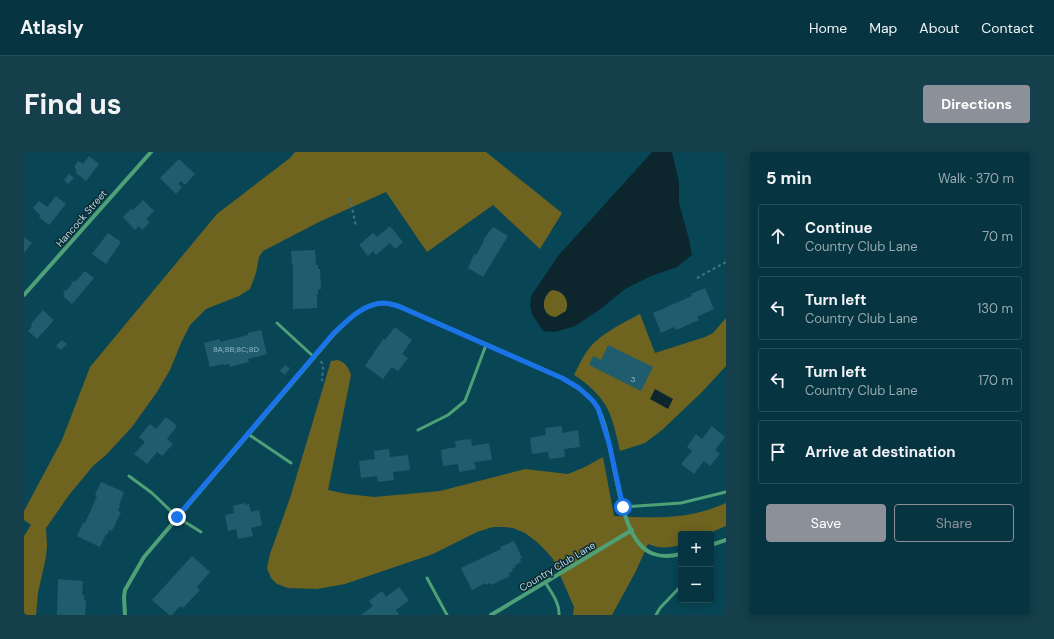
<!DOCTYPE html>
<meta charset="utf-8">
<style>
:root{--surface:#063440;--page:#143f4b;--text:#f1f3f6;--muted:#98aab1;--line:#274f59;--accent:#8c9099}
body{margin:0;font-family:"DM Sans",sans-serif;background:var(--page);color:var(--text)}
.controls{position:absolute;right:12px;bottom:12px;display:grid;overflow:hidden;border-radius:4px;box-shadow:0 2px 10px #0003}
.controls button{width:36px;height:36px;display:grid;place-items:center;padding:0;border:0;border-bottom:1px solid var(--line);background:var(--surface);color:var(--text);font:20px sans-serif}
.stop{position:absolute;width:12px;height:12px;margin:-9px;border:3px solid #1a73e8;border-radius:50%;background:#fff}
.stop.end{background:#1a73e8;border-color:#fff;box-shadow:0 1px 4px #0008}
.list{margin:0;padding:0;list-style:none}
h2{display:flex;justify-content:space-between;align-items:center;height:52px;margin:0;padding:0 16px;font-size:17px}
h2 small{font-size:13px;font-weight:400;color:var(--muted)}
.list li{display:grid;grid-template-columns:26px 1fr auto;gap:12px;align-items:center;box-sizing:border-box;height:64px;margin:0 8px 8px;padding:0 8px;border:1px solid var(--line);border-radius:4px}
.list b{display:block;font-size:15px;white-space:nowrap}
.list p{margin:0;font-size:13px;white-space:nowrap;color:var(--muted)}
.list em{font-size:13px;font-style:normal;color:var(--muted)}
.actions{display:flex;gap:8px;padding:12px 16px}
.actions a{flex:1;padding:9px 0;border:1px solid var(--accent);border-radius:4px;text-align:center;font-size:14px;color:var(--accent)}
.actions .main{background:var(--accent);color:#fff}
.icon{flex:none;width:22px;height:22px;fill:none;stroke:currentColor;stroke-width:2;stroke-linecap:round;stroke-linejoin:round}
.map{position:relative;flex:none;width:702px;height:463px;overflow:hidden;border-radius:4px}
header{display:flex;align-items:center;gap:24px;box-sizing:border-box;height:56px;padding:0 20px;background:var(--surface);border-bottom:1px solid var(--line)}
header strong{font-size:19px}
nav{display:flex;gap:22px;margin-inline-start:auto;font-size:14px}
.intro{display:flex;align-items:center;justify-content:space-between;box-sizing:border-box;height:96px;padding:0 24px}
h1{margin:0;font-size:28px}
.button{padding:10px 18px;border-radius:4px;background:var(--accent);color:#fff;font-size:14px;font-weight:700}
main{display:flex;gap:24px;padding:0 24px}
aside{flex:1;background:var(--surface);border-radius:4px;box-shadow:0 2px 10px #0003}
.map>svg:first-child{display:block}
.green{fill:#6f6320}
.water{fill:#0d262e;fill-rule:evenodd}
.building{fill:#1f5d6e}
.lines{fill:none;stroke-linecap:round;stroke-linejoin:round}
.path{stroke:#3e7482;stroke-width:2;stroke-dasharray:3 3;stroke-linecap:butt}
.service{stroke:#4ea076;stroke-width:3}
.minor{stroke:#4ea076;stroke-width:4}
.route{stroke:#1a73e8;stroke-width:5}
.labels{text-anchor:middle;stroke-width:3;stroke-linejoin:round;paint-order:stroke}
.number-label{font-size:8px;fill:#92bbc7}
.street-label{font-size:10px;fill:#b8dae5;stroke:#0b2a33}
</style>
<header>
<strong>Atlasly</strong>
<nav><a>Home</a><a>Map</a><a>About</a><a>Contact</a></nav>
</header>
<div class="intro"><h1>Find us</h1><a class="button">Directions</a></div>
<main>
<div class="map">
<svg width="702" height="463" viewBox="0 0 702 463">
<rect width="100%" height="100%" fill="#084656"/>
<path class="green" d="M271,0H462L538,61L516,97L469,53L403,100L362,40L297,69L239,99L235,105L232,121L226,137L215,144L182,157L166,173L157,191L146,218L133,240L108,275L82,303L69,314L45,343L22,376L23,393L22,405L14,441L12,463H0V384L7,373L0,368V359L38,288L66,215L193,62L266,6Z
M528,138C539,138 546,148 542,159L532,165C517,165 516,145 528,138Z
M616,162L631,201L681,185L689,181L702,166V214L678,240L638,278L621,291L596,299C592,283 589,264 580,251C574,241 560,229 550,223C555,213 559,204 566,195C577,182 600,170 616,162Z
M314,208C322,211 324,215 327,223L304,338L323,342L350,345L416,339L501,317L544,322L561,315L579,305L590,364C630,366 665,368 702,351V374L683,382H657V393C644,396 636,397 624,392L612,419L588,463H549L550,455L529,407L522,399L513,390L501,381L489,376L481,375H469L453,380L409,402L321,432L293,437L264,436L253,432L247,426L243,416L246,402L266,346L307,209Z"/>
<path class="water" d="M628,0H648L655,30V51L665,87L668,103L653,115L627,124L601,137L574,159L551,174L531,180L519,179L508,162L506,154L507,144L534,104ZM528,138C539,138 546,148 542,159L532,165C517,165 516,145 528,138Z
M631,237L649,247L644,257L626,247Z"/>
<path class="building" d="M65,4L75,12L62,29L51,20L53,18L50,15L54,9L59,12Z
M155,7L171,22L161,33L157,29L154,32L158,35L152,42L136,26Z
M45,22L50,26L44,32L40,28Z
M32,44L42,52L25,73L15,65L16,63L9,56L15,49L23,55Z
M119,48L130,59L122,67L126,70L118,78L115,74L111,78L99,65L107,57L109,58Z
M366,74L379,90L371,97L366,91L352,103L349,99L344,104L335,93L349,81L353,85Z
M469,75L484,84L459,125L444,116L450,102L452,103L460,89L459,88Z
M84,81L97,90L82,112L68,102Z
M0,85L8,91L0,101Z
M291,98L292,113H294V117H296L297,137H294V142H293V156L269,157V113H268L267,99Z
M61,119L70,126L48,152L39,144L41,142L39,140L41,138L42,139L48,132L47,131L49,129L51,130Z
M681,136L690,157L673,165L675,168L652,178L650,175L637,181L629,161L668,144L667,142Z
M19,158L30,168L13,187L4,179L8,174L7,172Z
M371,175L388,188L378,202L384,206L374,219L368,215L359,227L341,214L359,187L361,188Z
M237,178L243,202L224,207L225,210L206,215L205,212L201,213L200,212L186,215L180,191L196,187V190L224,183V181Z
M38,188L43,192L37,198L32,194Z
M584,193L629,215L617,239L565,213L569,204L577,208Z
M261,213L266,216L261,223L256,219Z
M142,265L153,274L143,287L149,292L138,304L133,300L123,312L110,302L121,290L115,285L126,272L132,277Z
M538,274V281L554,278L556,295L540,297L541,305L525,307L524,300L508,302L506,286L522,283L521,276Z
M688,274L701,285L691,298L696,302L686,314L680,309L670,322L657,312L668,299L663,295L672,282L678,287Z
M447,287L448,294L465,291L468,308L450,310L452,317L435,320L434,312L419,314L417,298L432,295L431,289Z
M365,297L366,305L384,303L386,318L369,320L370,328L354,330L353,324L337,326L335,309L351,307L350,299Z
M77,330L100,340L95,353L96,354L94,359L97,360L88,379L85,378L83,383L82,382L76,395L53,384L59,371H61L73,344L71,343Z
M221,351V353L225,352L227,360L235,358L238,373L227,376L229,384L214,387L212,377L204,379L201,363L210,361L209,354Z
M490,389L498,406L496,407L497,410L491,413L492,415L488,417L489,419L485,421L486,424L467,433L466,431L462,433L461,431L448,438L437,416L477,397L476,395Z
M168,404L186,420L173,435L176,438L159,456L156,454L148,463H145L128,448Z
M34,427L59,429L58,443H60V448H62L61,463H33Z
M375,435L385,448L372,458L375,463H337L349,454L345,449L358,439L362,445Z"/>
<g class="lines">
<path class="path" d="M326,46L332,75
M673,126L702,110
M297,209L299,214L298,229"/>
<path class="service" d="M253,171L290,205
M394,278L424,263L441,249L462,193
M224,282L267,311
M105,324L128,341L153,365L177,380
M599,355L657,351L702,340
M403,426L423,463
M521,430C527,440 536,451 535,463
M632,463L636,456L657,434"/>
<path class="minor" d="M0,143L127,0
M687,393L702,388
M101,463L100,445L101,438L120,405L309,183C323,169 338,152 359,151C364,151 370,153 375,154L538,226C551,234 565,241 573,255C593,287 590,390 630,402C638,405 649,404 657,402
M467,463L608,378"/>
</g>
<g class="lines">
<path class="route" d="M153,365L309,182C323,169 338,152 359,151C364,151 370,153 374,154L538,226L555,236L569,249L574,256L585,291L599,355"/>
</g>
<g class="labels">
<g class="number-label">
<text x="212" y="200">8A;8B;8C;8D</text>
<text x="609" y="230">3</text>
</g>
<g class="street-label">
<text transform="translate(57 66) rotate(-49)" y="4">Hancock Street</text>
<text transform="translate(533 414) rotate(-31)" y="4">Country Club Lane</text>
</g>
</g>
</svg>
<div class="controls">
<button>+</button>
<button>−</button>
</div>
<div class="stop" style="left:599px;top:355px"></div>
<div class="stop end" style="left:153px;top:365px"></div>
</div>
<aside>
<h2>5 min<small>Walk · 370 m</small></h2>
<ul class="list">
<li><svg class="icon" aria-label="ahead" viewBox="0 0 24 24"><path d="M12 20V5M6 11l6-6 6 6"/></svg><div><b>Continue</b><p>Country Club Lane</p></div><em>70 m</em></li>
<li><svg class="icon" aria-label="left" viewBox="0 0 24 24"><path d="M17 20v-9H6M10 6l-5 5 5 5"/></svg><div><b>Turn left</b><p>Country Club Lane</p></div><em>130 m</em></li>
<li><svg class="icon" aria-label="left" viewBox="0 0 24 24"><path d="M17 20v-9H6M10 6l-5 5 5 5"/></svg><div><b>Turn left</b><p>Country Club Lane</p></div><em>170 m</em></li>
<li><svg class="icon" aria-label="arrive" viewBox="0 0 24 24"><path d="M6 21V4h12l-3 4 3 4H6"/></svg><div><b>Arrive at destination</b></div></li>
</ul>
<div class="actions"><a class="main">Save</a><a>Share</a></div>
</aside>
</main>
